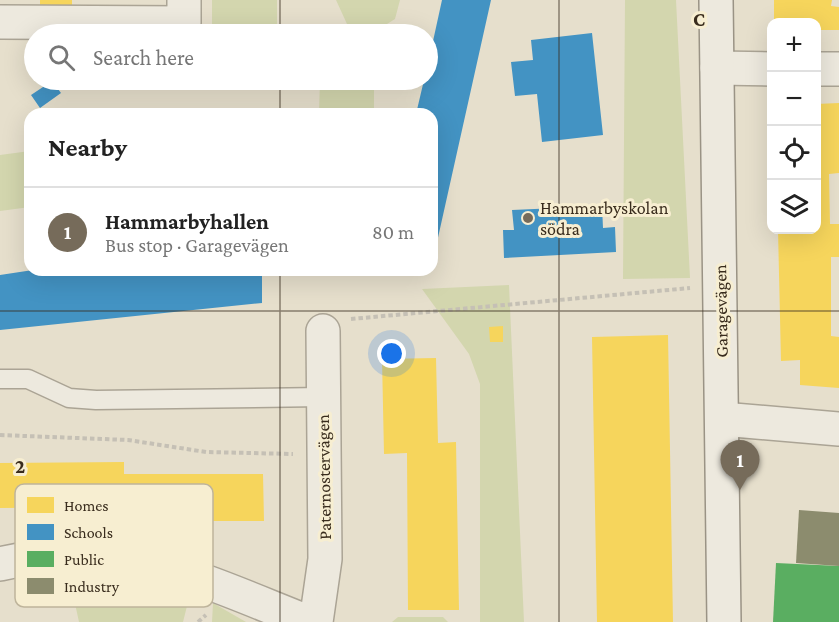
<!DOCTYPE html>
<meta charset="utf-8">
<style>
:root{--surface:#fff;--page:#f6f6f6;--text:#222;--muted:#767676;--line:#e0e0e0;--accent:#766b5a}
body{margin:0;font-family:"Crimson Pro",serif;background:var(--page);color:var(--text)}
.controls{position:absolute;right:18px;top:18px;display:grid;overflow:hidden;border-radius:12px;box-shadow:0 6px 24px #0002}
.controls button{width:54px;height:54px;display:grid;place-items:center;padding:0;border:0;border-bottom:2px solid var(--line);background:var(--surface);color:var(--text);font:30px sans-serif}
.you{position:absolute;left:392px;top:354px;width:21px;height:21px;margin:-15px;border:4px solid #fff;border-radius:50%;background:#1a73e8;box-shadow:0 0 0 9px #1a73e833}
.badge{display:grid;place-items:center;width:39px;height:39px;border-radius:50%;background:var(--accent);color:#fff;font-size:20px;font-weight:700}
.pin{position:absolute;translate:-50% -50px;filter:drop-shadow(0 2px 3px #0008)}
.pin::after{content:'';position:absolute;top:32px;width:21px;height:18px;background:inherit;clip-path:polygon(0 0,100% 0,50% 100%)}
.list{margin:0;padding:0;list-style:none}
h2{display:flex;justify-content:space-between;align-items:center;height:78px;margin:0;padding:0 24px;font-size:26px}
h2 small{font-size:20px;font-weight:400;color:var(--muted)}
.list li{display:grid;grid-template-columns:39px 1fr auto;gap:18px;align-items:center;box-sizing:border-box;height:90px;padding:0 24px;border-top:2px solid var(--line)}
.list b{display:block;font-size:22px;white-space:nowrap}
.list p{margin:0;font-size:20px;white-space:nowrap;color:var(--muted)}
.list em{font-size:20px;font-style:normal;color:var(--muted)}
.icon{flex:none;width:33px;height:33px;fill:none;stroke:currentColor;stroke-width:2;stroke-linecap:round;stroke-linejoin:round}
.map{position:relative;flex:none;width:839px;height:622px;overflow:hidden}
.search{position:absolute;background:var(--surface);box-shadow:0 6px 24px #0002;left:24px;top:24px;width:414px;height:66px;display:flex;align-items:center;gap:15px;box-sizing:border-box;padding:0 21px;border-radius:33px;color:var(--muted);font-size:22px}
.panel{position:absolute;background:var(--surface);box-shadow:0 6px 24px #0002;left:24px;top:108px;width:414px;height:168px;border-radius:18px}
.map>svg:first-child{display:block}
.green{fill:#d3d6ae}
.homes{fill:#f6d55c}
.schools{fill:#4393c3}
.public{fill:#5aae61}
.industry{fill:#8c8c6e}
.lines{fill:none;stroke-linecap:round;stroke-linejoin:round}
.lane-casing{stroke:#aba495;stroke-width:21}
.street-casing{stroke:#aba495;stroke-width:36}
.secondary-casing{stroke:#9a9385;stroke-width:36}
.path{stroke:#c5c0b5;stroke-width:4;stroke-dasharray:4.5 3;stroke-linecap:butt}
.lane{stroke:#ede9de;stroke-width:18}
.street{stroke:#ede9de;stroke-width:33}
.secondary{stroke:#ede9de;stroke-width:33}
.grid{fill:none;stroke:#392c1d;stroke-width:1.5;stroke-opacity:0.55}
.poi-dot{fill:#766b5a;stroke:#f7eed1;stroke-width:2}
.labels{text-anchor:middle;stroke-width:6;stroke-linejoin:round;paint-order:stroke}
.poi-label{font-size:18px;fill:#392c1d;stroke:#f7eed1;text-anchor:start}
.street-label{font-size:18px;fill:#392c1d;stroke:#f7eed1}
.key{fill:#f7eed1;stroke:#beb49b;stroke-width:1.5}
.key-label{font-size:16px;fill:#392c1d}
.grid-label{font-size:20px;text-anchor:middle;font-weight:bold;fill:#392c1d;stroke:#f7eed1;stroke-width:6;stroke-linejoin:round;paint-order:stroke}
</style>
<div class="map">
<svg width="839" height="622" viewBox="0 0 839 622">
<rect width="100%" height="100%" fill="#e6dfcc"/>
<path class="green" d="M212,0H277V26H212Z
M336,0H400L395,19L387,24H347Z
M625,0H676L690,278L623,279Z
M320,80H374V114H319Z
M30,151V207L0,211V155Z
M509,285L524,622H480V384L469,354L422,289Z
M126,583L189,598L183,622H79L74,599Z
M213,603L246,622H212Z
M398,617H443L448,622H392Z"/>
<path class="homes" d="M40,0H72V9H40Z
M774,0H832L831,6L839,7V30H816V22H774Z
M839,103V173L829,174L830,224H839V257H831V336L839,337V388L800,385V360L781,361L778,230H816V104Z
M503,326V342H490L489,327Z
M668,335L673,622H597L592,337Z
M436,358L438,443L456,442L459,610H408L407,453L384,454L382,359Z
M124,462V474H263L264,521H124V507L0,508V463Z"/>
<path class="schools" d="M442,0H491L433,260L432,114H416L424,80H428V64Z
M592,33L603,135L542,142L537,94L515,96L511,62L533,60L531,40Z
M52,81L61,93L40,108L31,95Z
M602,206L603,228L615,227L616,252L504,258L503,230H514L512,210Z
M33,270H262V303L0,330V275Z"/>
<path class="public" d="M776,563L839,566V622H773Z"/>
<path class="industry" d="M799,510L839,513V566L796,563Z"/>
<g class="lines">
<g class="lane-casing">
<path id="lane" d="M0,379H28L69,398L96,400L323,397"/>
</g>
<g class="street-casing">
<path id="street" d="M0,22L184,23V0
M717,68L772,69
M816,69H839
M722,419L839,429
M0,564C118,536 201,580 308,622
M316,622L325,559L323,331"/>
</g>
<g class="secondary-casing">
<path id="secondary" d="M716,0L724,622"/>
</g>
<path class="path" d="M351,319L690,288
M0,435L128,440L206,452L293,454
M198,622L206,615"/>
<use href="#lane" class="lane"/>
<use href="#street" class="street"/>
<use href="#secondary" class="secondary"/>
</g>
<path class="grid" d="M280,0V34M559,0V622M280,80V114M280,270V622M0,311H839"/>
<circle class="poi-dot" cx="528" cy="218" r="6"/>
<g class="labels">
<g class="poi-label">
<text x="540" y="214">Hammarbyskolan<tspan x="540" dy="21">södra</tspan></text>
</g>
<g class="street-label">
<text transform="translate(721 311) rotate(-91)" y="6">Garagevägen</text>
<text transform="translate(324 477) rotate(-91)" y="6">Paternostervägen</text>
</g>
</g>
<rect x="15" y="484" width="198" height="123" rx="9" class="key"/>
<rect x="27" y="497" width="27" height="16" fill="#f6d55c"/>
<rect x="27" y="524" width="27" height="16" fill="#4393c3"/>
<rect x="27" y="551" width="27" height="16" fill="#5aae61"/>
<rect x="27" y="578" width="27" height="16" fill="#8c8c6e"/>
<g class="key-label">
<text x="64" y="511">Homes</text>
<text x="64" y="538">Schools</text>
<text x="64" y="565">Public</text>
<text x="64" y="592">Industry</text>
</g>
<g class="grid-label">
<text x="699" y="26">C</text>
<text x="20" y="473">2</text>
</g>
</svg>
<div class="controls">
<button>+</button>
<button>−</button>
<button><svg class="icon" aria-label="locate" viewBox="0 0 24 24"><circle cx="12" cy="12" r="6"/><path d="M12 2v4M12 18v4M2 12h4M18 12h4"/></svg></button>
<button><svg class="icon" aria-label="layers" viewBox="0 0 24 24"><path d="M12 4l9 5-9 5-9-5zM3 14l9 5 9-5"/></svg></button>
</div>
<div class="you"></div>
<div class="pin badge" style="left:740px;top:490px">1</div>
<div class="search"><svg class="icon" aria-label="search" viewBox="0 0 24 24"><circle cx="10" cy="10" r="6"/><path d="M15 15l6 6"/></svg>Search here</div>
<section class="panel">
<h2>Nearby<small></small></h2>
<ul class="list">
<li><span class="badge">1</span><div><b>Hammarbyhallen</b><p>Bus stop · Garagevägen</p></div><em>80 m</em></li>
</ul>
</section>
</div>
